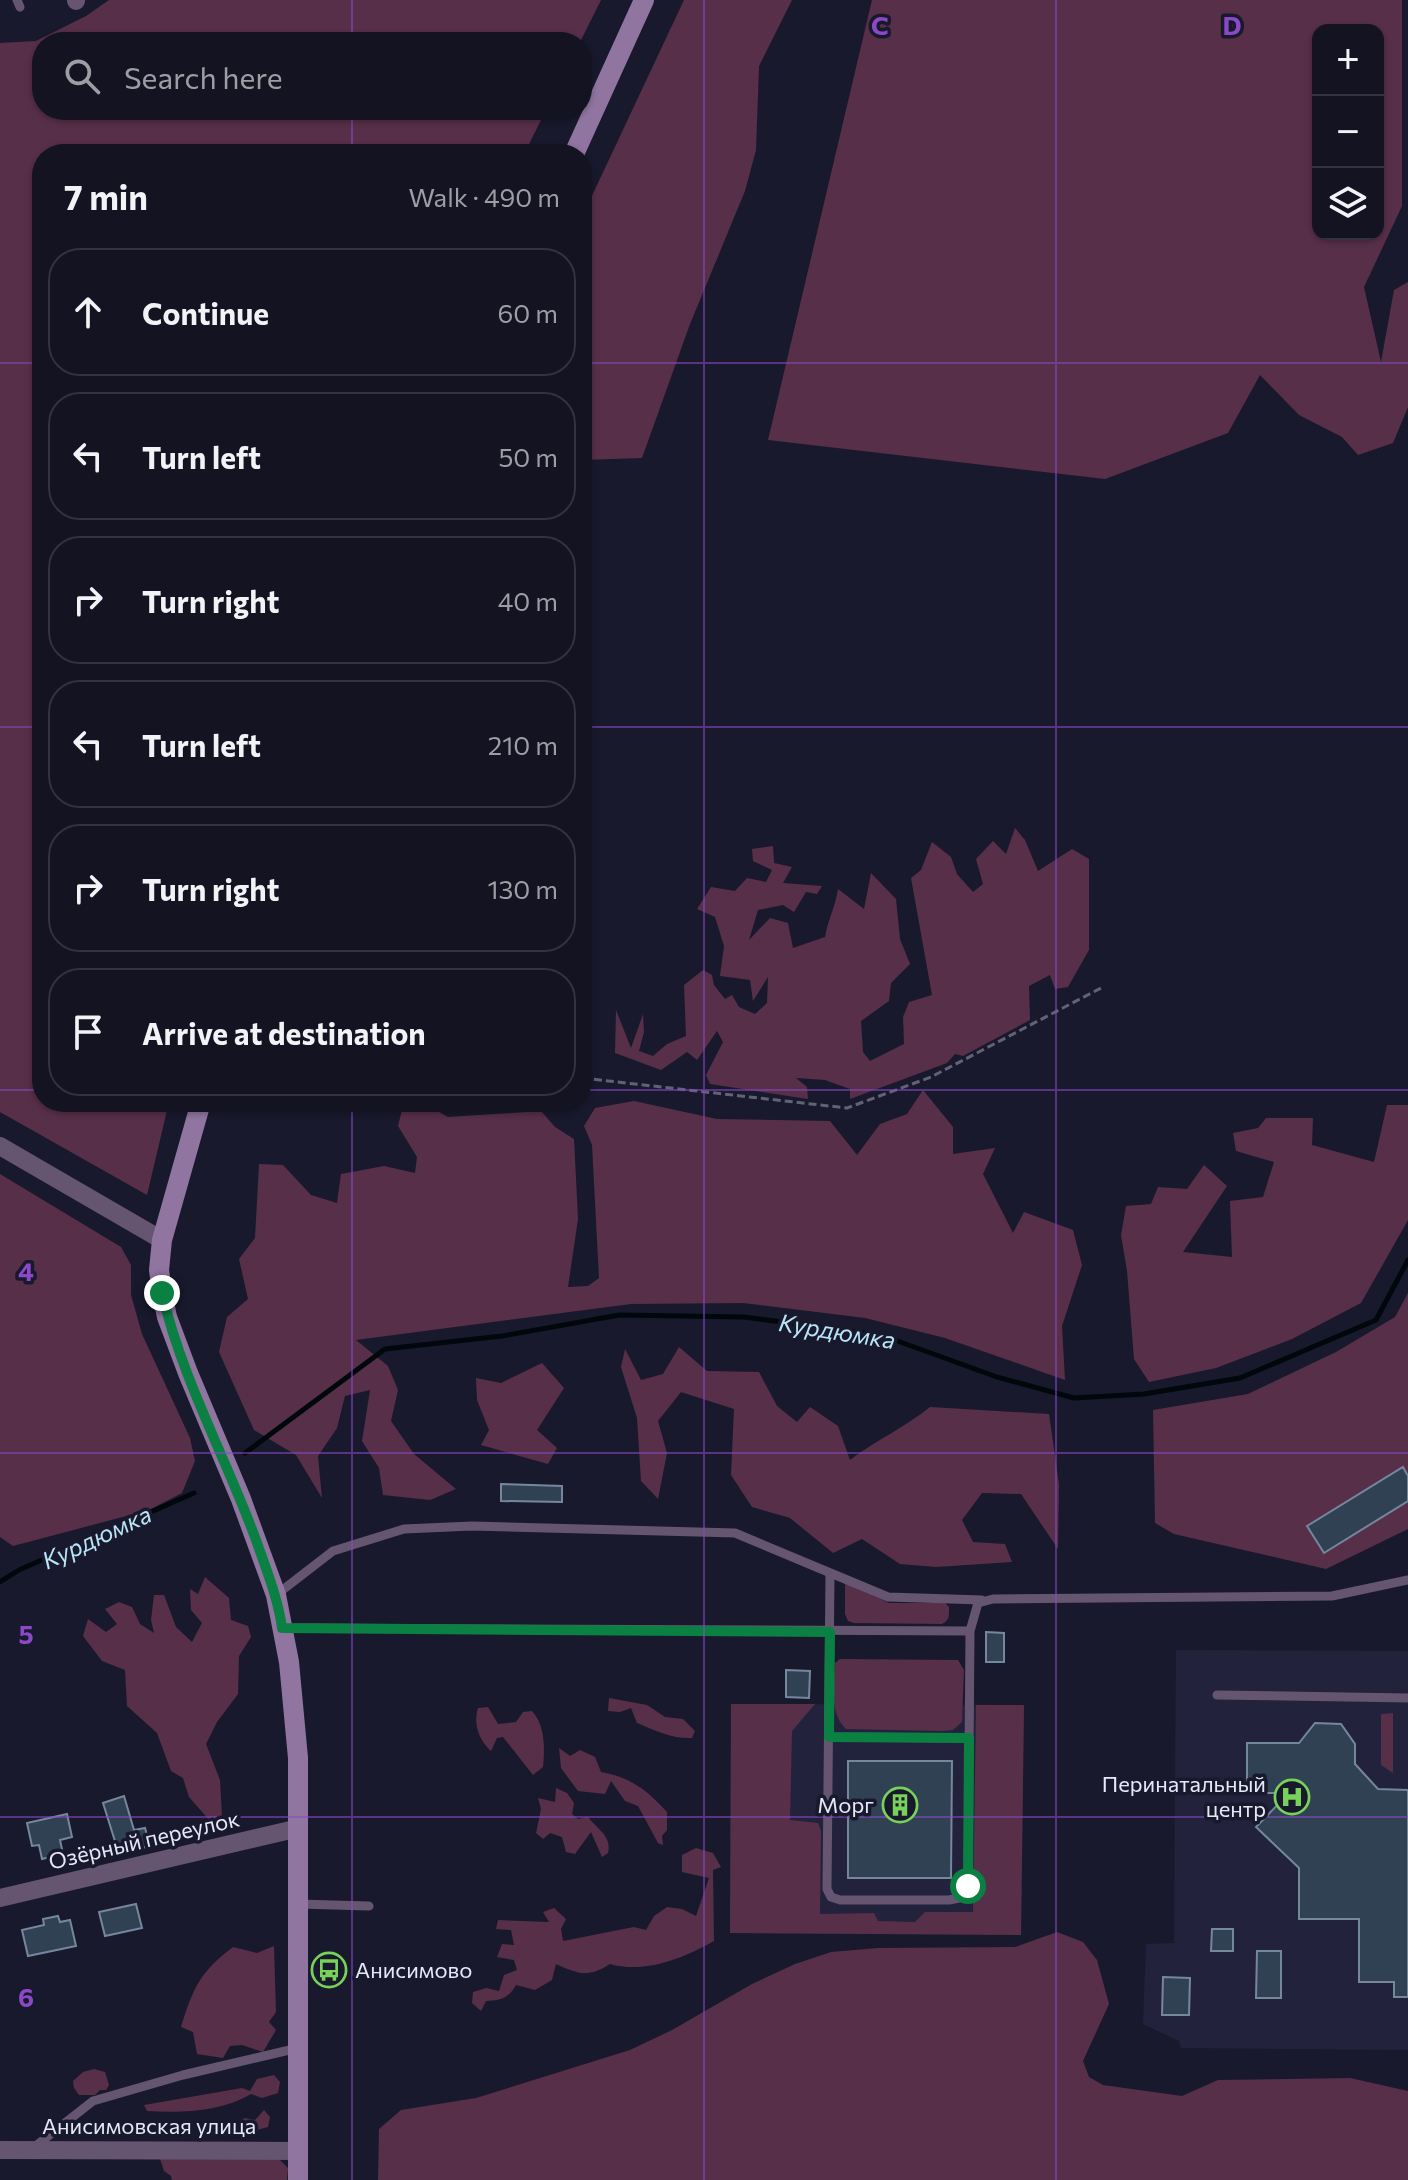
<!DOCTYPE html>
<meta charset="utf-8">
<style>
:root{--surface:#131322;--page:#20202f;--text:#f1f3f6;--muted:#9d9ea5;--line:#323240}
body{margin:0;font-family:Commissioner,sans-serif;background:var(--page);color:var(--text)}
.controls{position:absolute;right:24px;top:24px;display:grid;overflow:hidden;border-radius:16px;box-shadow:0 2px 6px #0004}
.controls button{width:72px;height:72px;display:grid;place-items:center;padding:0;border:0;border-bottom:2px solid var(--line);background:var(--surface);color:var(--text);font:40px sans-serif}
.stop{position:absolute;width:24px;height:24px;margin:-18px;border:6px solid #0b8043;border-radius:50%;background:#fff}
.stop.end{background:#0b8043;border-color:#fff;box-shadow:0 2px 8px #0008}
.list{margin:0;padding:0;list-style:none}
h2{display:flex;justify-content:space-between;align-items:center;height:104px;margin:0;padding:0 32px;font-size:34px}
h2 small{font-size:26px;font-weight:400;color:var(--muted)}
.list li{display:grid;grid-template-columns:52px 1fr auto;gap:24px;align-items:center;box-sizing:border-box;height:128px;margin:0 16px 16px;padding:0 16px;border:2px solid var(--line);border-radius:32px}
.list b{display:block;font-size:30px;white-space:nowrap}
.list em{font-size:26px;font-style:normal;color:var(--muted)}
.icon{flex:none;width:44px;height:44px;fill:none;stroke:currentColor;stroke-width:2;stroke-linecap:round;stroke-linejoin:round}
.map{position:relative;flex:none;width:1408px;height:2180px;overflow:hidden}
.search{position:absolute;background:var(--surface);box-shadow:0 2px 6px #0004;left:32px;top:32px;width:560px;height:88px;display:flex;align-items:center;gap:20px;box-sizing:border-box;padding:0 28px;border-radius:32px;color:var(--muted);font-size:30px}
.panel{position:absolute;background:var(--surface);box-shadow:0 2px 6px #0004;left:32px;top:144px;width:560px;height:968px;border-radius:32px}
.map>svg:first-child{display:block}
.built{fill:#22223c}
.green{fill:#572f49;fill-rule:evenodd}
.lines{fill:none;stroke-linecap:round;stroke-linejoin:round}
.stream{stroke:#01080c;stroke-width:5}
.building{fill:#314154;stroke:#75879d;stroke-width:2}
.path{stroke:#616275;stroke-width:3;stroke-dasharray:8 4;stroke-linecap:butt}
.service{stroke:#655570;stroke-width:9}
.minor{stroke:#655570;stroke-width:18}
.secondary{stroke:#9075a0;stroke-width:20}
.route{stroke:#0b8043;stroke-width:10}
.grid{fill:none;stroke:#8b48c7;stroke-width:2;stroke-opacity:0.55}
.labels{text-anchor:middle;stroke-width:7;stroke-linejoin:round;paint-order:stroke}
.poi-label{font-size:22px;fill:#e7e8f7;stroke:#19192e;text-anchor:end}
.street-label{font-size:22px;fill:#e7e8f7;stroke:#19192e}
.water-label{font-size:24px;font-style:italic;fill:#b8e5f8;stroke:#19192e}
.grid-label{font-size:26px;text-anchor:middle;font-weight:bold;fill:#8b48c7;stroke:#19192e;stroke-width:7;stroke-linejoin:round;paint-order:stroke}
</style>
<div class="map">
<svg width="1408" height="2180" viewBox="0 0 1408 2180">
<rect width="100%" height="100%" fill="#19192e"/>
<path class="built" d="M1176,1650L1408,1651V2050L1181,2048L1179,2041L1143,2024L1146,1944L1174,1943Z
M731,1704L1024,1705L1021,1935L730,1933Z"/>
<path class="green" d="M109,0H601L580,42H42V110H546L524,154H42V1102H169L147,1195L0,1112V43L36,41L86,16Z
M684,0H792L759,66L756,150L745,191L690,324L642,458L582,460V217Z
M872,0H1402V206L1364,287L1381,362L1394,290L1408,282V407L1393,443L1358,455L1342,437L1299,415L1260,375L1228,433L1105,479L768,440ZM1318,30H1378V234H1318Z
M1015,828L1025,840L1038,871L1072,849L1089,859V950L1068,987L1055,989L1050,975L1029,986L1030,1020L963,1056L955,1054L947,1063L850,1099V1089L825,1080L796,1078L807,1087L808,1099L710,1084L706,1075L723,1042L717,1031L697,1060L687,1052L661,1070L615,1053L616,1010L631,1048L643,1014L644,1032L639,1051L653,1056L667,1044L686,1036L684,985L703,970L712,975L714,985L725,999L732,995L739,1007L755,1014L767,1003L768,977L753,1001L750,980L720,976L724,946L715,917L697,909L711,887L735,891L747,878L766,882L772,870L753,861L752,849L773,846L774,863L792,867L783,883L822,886L817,894L806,892L794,912L783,905L758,910L749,940L770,918L788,923L793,948L825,937C828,919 835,908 838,889L864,909L871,873L896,899L900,939L910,964L891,983L889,1001L861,1021L863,1052L870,1061L904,1044L903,1017L909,1002L932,995L911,878L921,870L932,842L951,857L957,874L973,892L983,884L976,859L993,841L1006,854Z
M923,1090L953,1127V1154L995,1148L983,1174L1013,1233L1024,1212L1073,1230L1082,1265L1062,1326L1065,1380L945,1338L865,1318L743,1303L631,1304L356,1340L388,1366L398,1390L391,1421L414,1454L456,1489L430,1500L383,1495L379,1468L362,1441L370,1390L345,1396L337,1428L318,1456L322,1498L296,1455L254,1430L219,1352L227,1317L248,1299L239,1259L255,1238L259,1164L283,1165L311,1195L337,1203L341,1174L384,1166L415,1173L417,1157L398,1126L404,1102L423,1103L448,1117L541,1111L555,1127L574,1139L578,1219L568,1287L588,1286L599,1278L592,1145L584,1126L595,1108L634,1101L717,1119L830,1121L857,1155L880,1124L907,1114Z
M1387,1105H1408V1220L1361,1303L1292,1339L1216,1368L1149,1382L1134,1359L1127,1271L1121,1235L1126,1206L1151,1204L1158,1187L1187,1189L1204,1165L1227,1186L1183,1252L1232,1257L1230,1201L1263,1197L1274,1162L1236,1151L1233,1133L1258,1128L1266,1118H1313L1312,1145L1374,1162Z
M0,1174L121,1247L131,1265V1295L142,1334L190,1438L195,1461L182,1493L149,1510L13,1546L0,1537Z
M1408,1293V1529L1326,1569L1174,1534L1155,1523L1153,1410L1248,1394L1336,1352L1395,1317Z
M679,1347L707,1371L759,1372L777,1406L797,1422L810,1407L838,1426L850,1460C876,1440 904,1428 930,1407L1049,1414L1059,1485L1058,1549L1021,1494L982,1493L962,1520L973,1542L1005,1544L1012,1562L936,1567L900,1564L862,1539L833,1553L790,1518L752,1507L731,1475L734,1409L681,1392L658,1421L667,1453L658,1499L641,1481L637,1418L621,1367L625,1349L641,1380L663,1374Z
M542,1363L564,1388L537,1430L557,1448L548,1464L481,1445L489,1430L477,1400L476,1378L501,1383Z
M205,1577L229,1598L231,1620L248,1626L251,1637L239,1656L238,1694L217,1722L206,1744L220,1780L222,1816L211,1822L189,1797L183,1778L171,1771L157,1733L127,1706L125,1670L102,1661L83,1636L88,1619L106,1632L117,1624L105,1609L119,1602L132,1607L140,1624L154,1633L151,1620L154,1595H164L176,1627L192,1642L202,1623L191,1610L190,1589L198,1594Z
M845,1583L889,1603H945L949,1607C949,1615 950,1620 942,1624L854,1623L848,1621L845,1614Z
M840,1659L958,1660L964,1670L962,1722L953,1730L943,1731L846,1729C829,1714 834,1683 835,1663Z
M609,1698L647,1705L665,1717L683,1719L695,1731L692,1738C672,1739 656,1731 637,1723L631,1708L620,1712L608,1711Z
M731,1704H815L792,1731L790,1820L818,1823L821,1831L820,1914L874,1913L878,1921L915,1922L925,1912H973L976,1705H1024L1021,1935L730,1933Z
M488,1707L498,1724L516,1722L523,1712L532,1711C545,1725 545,1748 543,1767L533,1775L503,1737L497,1738L491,1751C479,1740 473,1724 478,1708Z
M1393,1713V1773L1381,1765V1714Z
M559,1748L570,1756L580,1750L595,1757L601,1772C630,1777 647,1790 667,1812V1830L662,1836L663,1845L658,1843L638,1806L625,1801L611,1781L605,1794L578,1791L561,1768Z
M556,1788L567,1793L574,1803L572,1814L578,1819L588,1817C598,1830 612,1836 608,1853L602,1857L591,1832L575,1854L566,1852L562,1837L550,1833L543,1839L536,1833L541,1809L538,1798L555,1802Z
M696,1848L713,1853L721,1867L713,1870L714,1941C684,1958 645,1974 610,1964C588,1978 578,1974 556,1964L552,1980L535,1990L516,1985C509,1998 500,2001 486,2001L481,2011L472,2003L473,1992L486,1988L499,1991L504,1975L517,1970L514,1960L497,1957L502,1944L514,1945L511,1930L496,1929L498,1920L549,1922L543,1912L554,1908L566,1919L561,1929L563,1941L634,1927L646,1930L654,1916L667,1907L682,1909L696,1916L709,1878L682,1872V1855Z
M1057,1932L1083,1942L1097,1960L1109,2004L1083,2061L1089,2077L1103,2085L1182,2096L1218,2080L1350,2078L1408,2091V2180H378L379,2129L401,2110L476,2098L630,2050L672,2030L752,1984L795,1964L831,1952L878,1948L1015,1947Z
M274,1946L276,2012L269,2022L276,2030L263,2052L242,2045L230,2046L223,2058L197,2054L193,2032L181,2027C193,1988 200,1972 233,1947L257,1953Z
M94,2069L105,2072L109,2085L106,2090H100L95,2095H79L74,2088L73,2081L83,2072Z
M274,2075L280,2082L278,2093L262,2098L251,2094C221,2112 181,2113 147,2111L144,2105L242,2088L250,2091L257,2079Z
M264,2110L270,2117L268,2127L253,2131L251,2137H240L237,2131L239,2121L245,2118L255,2120Z
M159,2156L278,2158L288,2168L287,2180H172L171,2176L164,2171Z"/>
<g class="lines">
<path class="stream" d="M245,1453L385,1349L502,1336L619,1315L744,1317L881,1335L997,1377L1074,1398L1144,1394L1240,1378L1376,1320L1408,1260
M0,1582L19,1570L194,1493"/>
</g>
<path class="building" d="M1403,1467L1408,1476V1501L1324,1553L1307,1526Z
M501,1484L562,1486V1502L501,1501Z
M986,1632L1004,1633V1662H986Z
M786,1670L810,1671L809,1698L786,1697Z
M1315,1723L1341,1724L1355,1744V1764L1378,1789L1408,1790V1997H1394V1982H1359V1919H1299V1868L1256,1827L1289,1793H1247V1743H1299Z
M848,1761H952L951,1878H848Z
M124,1796L134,1830L145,1828L150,1846L119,1854L103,1803Z
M67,1814L72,1837L60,1840L63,1854L42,1859L39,1845L32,1846L27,1823Z
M136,1904L142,1928L105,1936L99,1912Z
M58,1916L60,1922L70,1920L76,1946L28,1956L22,1930L44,1925L43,1919Z
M1212,1929H1233V1951H1211Z
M1257,1951H1281V1998H1256Z
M1163,1977L1190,1978L1189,2015H1162Z"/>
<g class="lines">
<path class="path" d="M582,1078L847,1108L931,1077L1101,988"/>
<path class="service" d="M17,0L20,7
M830,1573L827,1889L831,1897L840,1900H949L959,1898L968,1886L970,1631L978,1603L993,1599L1332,1596L1408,1580
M276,1595L333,1551L404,1529L472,1526L735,1533L888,1597L982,1600
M282,1628L970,1631
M1217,1695L1408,1698
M829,1737L969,1738
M298,1904L369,1906
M33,2148L93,2101L183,2075L298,2048"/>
<path class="minor" d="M76,0V1
M0,1146L162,1240
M0,1898L299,1828
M0,2150L297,2151"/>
<path class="secondary" d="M574,154L644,0
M201,1102L162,1240L159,1270L162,1293L167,1317L188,1373L241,1499L276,1595L289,1662L298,1758V2180"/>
</g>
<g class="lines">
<path class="route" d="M162,1293C182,1379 226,1458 256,1540C266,1569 278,1598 282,1628L830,1632L829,1737L969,1738L968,1886"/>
</g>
<path class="grid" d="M352,0V42M704,0V2180M1056,0V2180M352,110V154M0,363H42M582,363H1408M0,727H42M582,727H1408M0,1090H42M582,1090H1408M352,1102V2180M0,1453H1408M0,1817H1408"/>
<defs>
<g id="hospital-ring" transform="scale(1.8)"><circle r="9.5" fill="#19192e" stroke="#78d158" stroke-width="1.5"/><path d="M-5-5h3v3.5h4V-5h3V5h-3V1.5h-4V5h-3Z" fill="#78d158"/></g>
<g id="building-ring" transform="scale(1.8)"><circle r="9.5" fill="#19192e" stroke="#78d158" stroke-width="1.5"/><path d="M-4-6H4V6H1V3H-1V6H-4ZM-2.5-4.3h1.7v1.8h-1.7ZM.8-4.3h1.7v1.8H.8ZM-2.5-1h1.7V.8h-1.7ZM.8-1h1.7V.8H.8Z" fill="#78d158"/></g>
<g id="bus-ring" transform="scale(1.8)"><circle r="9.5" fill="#19192e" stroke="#78d158" stroke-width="1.5"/><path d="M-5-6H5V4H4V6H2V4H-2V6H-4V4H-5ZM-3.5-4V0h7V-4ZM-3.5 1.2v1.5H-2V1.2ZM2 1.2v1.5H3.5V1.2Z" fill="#78d158"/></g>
</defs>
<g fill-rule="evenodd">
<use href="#hospital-ring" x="1292" y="1797"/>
<use href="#building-ring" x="900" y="1805"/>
<use href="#bus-ring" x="329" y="1970"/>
</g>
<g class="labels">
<g class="poi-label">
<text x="1266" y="1792">Перинатальный<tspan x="1266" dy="25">центр</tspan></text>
<text x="874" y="1813">Морг</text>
<text x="355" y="1978" text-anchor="start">Анисимово</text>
</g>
<g class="street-label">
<text transform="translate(144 1840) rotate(-13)" y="8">Озёрный переулок</text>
<text x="149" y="2134">Анисимовская улица</text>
</g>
<g class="water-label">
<text transform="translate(837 1332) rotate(9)" y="8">Курдюмка</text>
<text transform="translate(97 1538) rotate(-25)" y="8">Курдюмка</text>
</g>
</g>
<g class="grid-label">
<text x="880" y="35">C</text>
<text x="1232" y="35">D</text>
<text x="26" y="1281">4</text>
<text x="26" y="1644">5</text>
<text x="26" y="2007">6</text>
</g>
</svg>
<div class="controls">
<button>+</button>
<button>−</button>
<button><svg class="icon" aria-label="layers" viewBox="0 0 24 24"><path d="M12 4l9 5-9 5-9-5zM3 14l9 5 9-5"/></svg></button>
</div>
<div class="stop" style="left:968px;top:1886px"></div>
<div class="stop end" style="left:162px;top:1293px"></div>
<div class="search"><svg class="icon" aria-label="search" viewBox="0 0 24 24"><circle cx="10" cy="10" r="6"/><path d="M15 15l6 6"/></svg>Search here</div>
<section class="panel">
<h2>7 min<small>Walk · 490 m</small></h2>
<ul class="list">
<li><svg class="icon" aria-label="ahead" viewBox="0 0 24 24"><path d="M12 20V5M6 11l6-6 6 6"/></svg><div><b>Continue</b></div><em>60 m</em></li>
<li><svg class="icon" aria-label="left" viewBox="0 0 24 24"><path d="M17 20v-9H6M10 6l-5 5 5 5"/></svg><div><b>Turn left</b></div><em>50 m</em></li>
<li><svg class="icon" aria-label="right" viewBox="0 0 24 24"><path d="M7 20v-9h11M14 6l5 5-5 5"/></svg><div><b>Turn right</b></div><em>40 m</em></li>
<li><svg class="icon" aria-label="left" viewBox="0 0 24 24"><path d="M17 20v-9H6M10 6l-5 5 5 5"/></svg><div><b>Turn left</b></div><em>210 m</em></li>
<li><svg class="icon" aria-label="right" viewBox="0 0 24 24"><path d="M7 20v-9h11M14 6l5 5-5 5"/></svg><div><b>Turn right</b></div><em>130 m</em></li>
<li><svg class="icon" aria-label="arrive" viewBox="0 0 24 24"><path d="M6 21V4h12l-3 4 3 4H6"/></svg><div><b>Arrive at destination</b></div></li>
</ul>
</section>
</div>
